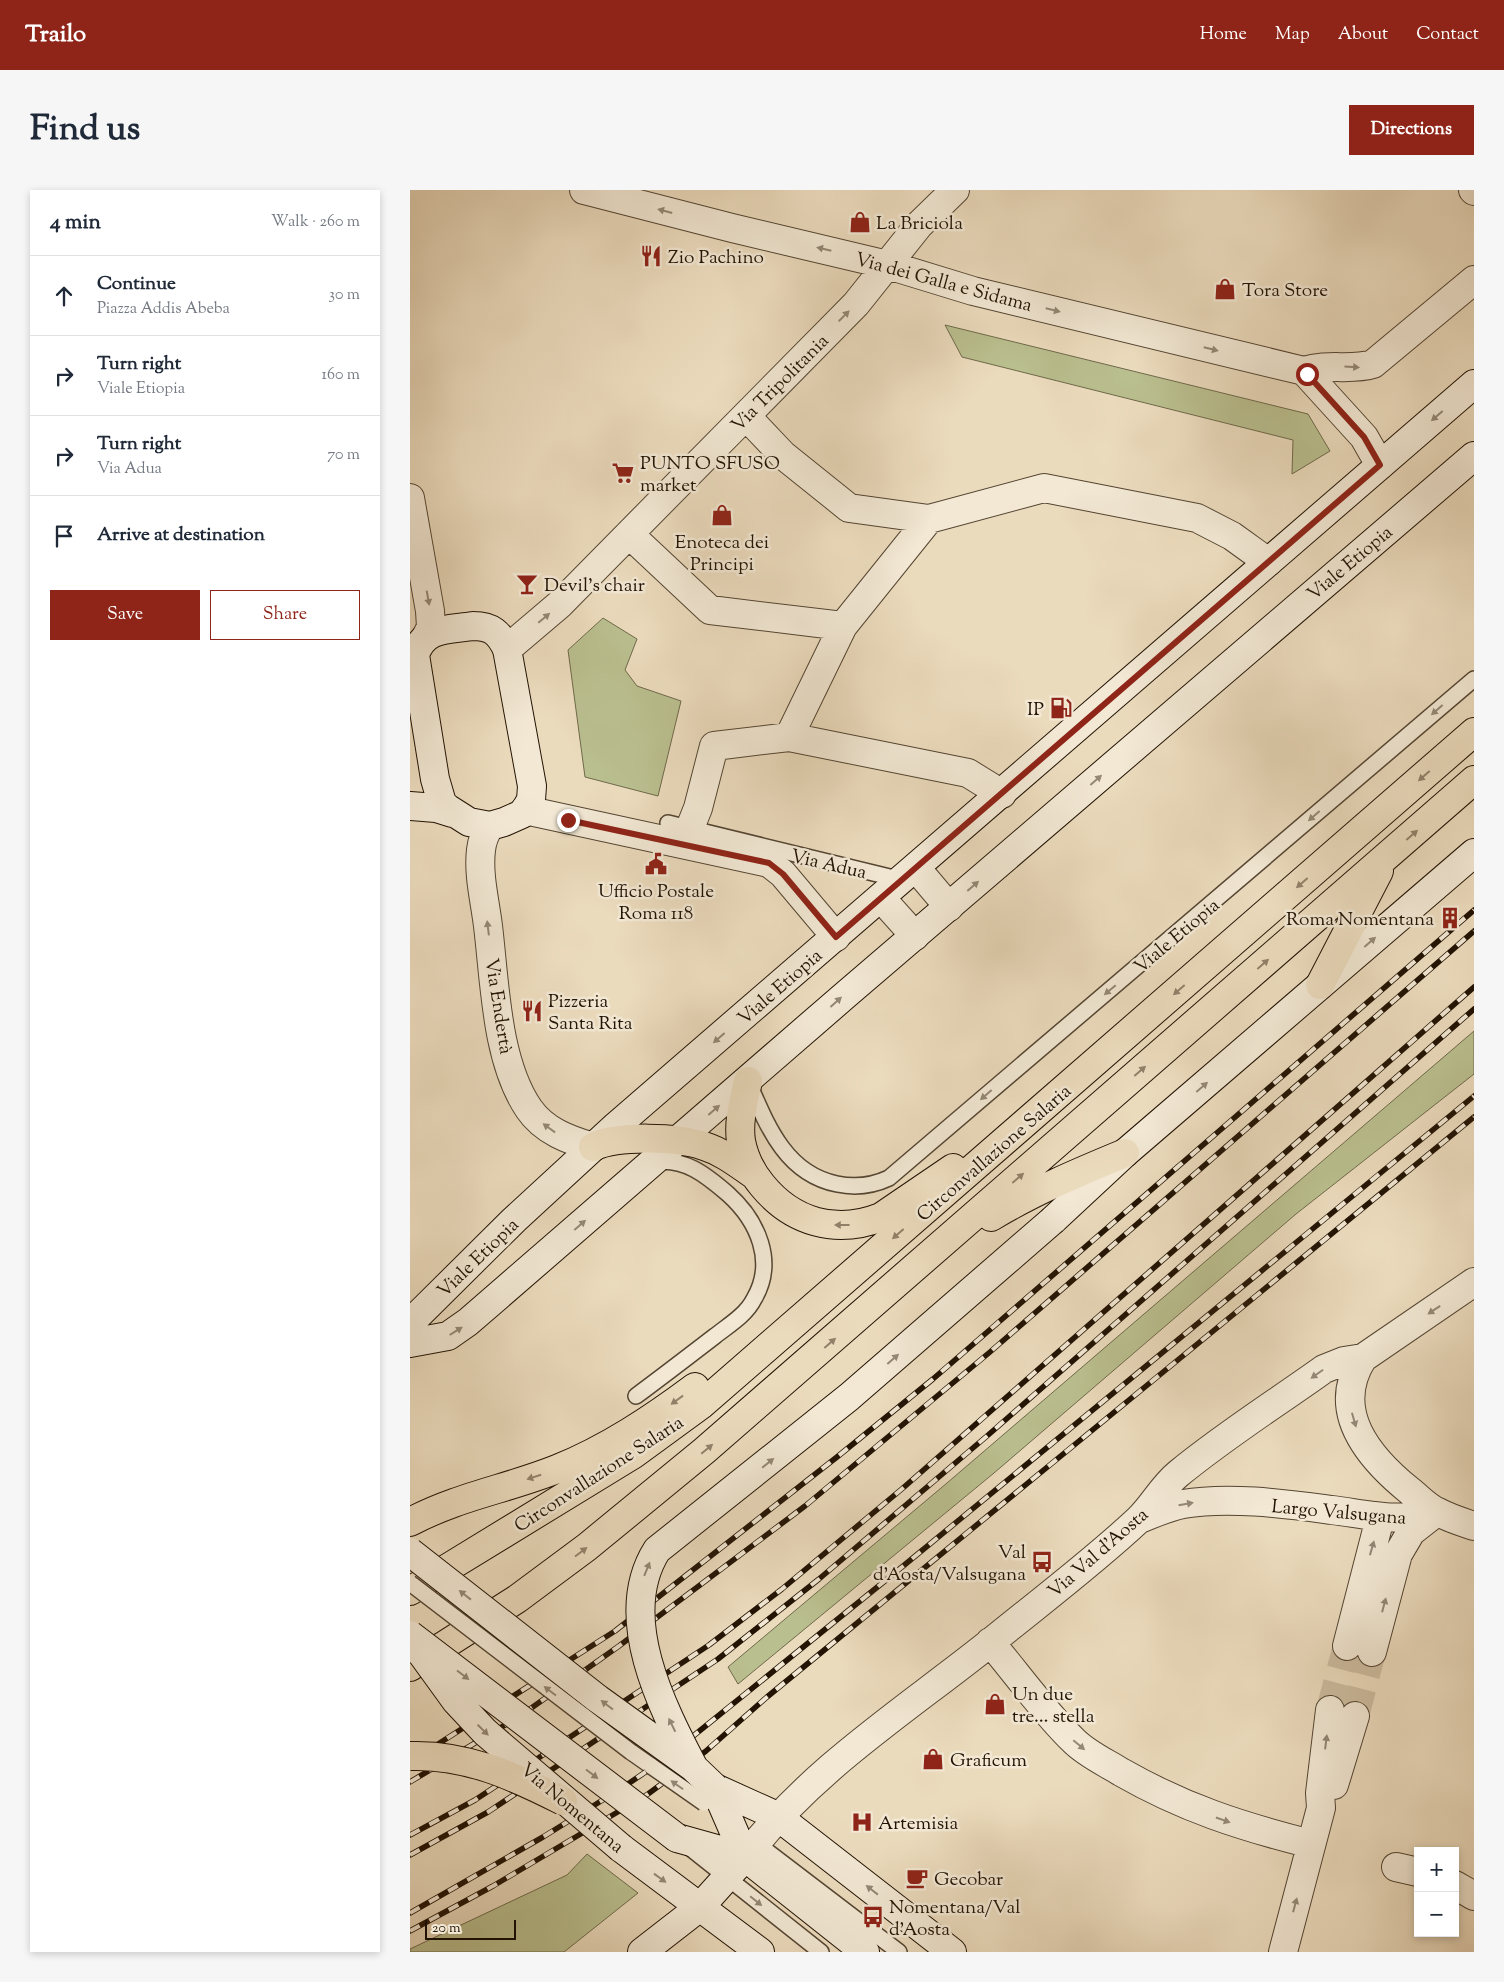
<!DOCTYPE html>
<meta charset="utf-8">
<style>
:root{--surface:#fff;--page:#f6f6f7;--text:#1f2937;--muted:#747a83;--line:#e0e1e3;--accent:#8f2418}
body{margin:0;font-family:"Sorts Mill Goudy",serif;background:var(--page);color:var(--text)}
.controls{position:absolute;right:15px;bottom:15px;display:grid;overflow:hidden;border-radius:0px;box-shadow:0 2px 8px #0003}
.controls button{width:45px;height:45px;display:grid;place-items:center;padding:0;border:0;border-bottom:1px solid var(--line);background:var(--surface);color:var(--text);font:25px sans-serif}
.scale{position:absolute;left:15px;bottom:12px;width:91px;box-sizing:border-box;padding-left:5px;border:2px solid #221304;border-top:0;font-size:14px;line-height:18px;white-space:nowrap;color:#221304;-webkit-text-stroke:4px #f2e8d4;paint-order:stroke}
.stop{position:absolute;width:15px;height:15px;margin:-11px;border:4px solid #8f2418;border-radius:50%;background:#fff}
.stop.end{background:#8f2418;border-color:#fff;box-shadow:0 1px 5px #0008}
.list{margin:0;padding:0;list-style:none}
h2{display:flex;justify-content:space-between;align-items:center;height:65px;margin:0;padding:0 20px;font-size:21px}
h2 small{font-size:16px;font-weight:400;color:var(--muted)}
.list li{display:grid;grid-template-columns:32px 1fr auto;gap:15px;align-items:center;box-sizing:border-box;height:80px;padding:0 20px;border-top:1px solid var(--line)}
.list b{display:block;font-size:19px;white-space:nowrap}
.list p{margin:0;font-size:16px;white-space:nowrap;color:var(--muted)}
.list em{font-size:16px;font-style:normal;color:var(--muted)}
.actions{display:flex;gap:10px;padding:15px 20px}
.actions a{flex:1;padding:11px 0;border:1px solid var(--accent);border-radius:0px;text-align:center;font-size:18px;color:var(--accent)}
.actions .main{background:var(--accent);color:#fff}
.icon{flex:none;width:28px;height:28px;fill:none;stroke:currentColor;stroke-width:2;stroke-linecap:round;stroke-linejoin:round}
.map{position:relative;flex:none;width:1064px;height:1762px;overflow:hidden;border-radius:0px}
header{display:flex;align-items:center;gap:30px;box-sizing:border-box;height:70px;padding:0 25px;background:var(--accent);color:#fff}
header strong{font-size:24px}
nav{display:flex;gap:28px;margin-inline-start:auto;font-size:18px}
.intro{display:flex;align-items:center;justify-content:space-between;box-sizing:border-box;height:120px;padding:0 30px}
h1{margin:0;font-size:35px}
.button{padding:12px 22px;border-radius:0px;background:var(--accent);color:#fff;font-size:18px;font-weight:700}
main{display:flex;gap:30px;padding:0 30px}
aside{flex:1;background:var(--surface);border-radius:0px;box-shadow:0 2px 8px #0003}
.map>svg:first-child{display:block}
.green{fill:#babf8f;stroke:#6e694a}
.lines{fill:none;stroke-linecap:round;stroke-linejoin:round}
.street-tunnel{stroke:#cdbda1;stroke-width:28;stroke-dasharray:28 14;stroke-linecap:butt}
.lane-casing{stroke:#544532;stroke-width:18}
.street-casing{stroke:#544532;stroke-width:30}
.secondary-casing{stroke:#221304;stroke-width:30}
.highway-casing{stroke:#221304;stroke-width:30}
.lane{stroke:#f2e8d4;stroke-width:15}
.street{stroke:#f2e8d4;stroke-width:28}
.secondary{stroke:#f2e8d4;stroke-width:28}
.highway{stroke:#ebdbbd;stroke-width:28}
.rail-casing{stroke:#221304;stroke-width:5.5}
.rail{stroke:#f2e8d4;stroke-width:4;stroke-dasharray:11;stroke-linecap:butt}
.lane-bridge-casing{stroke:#544532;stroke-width:18;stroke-linecap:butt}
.secondary-bridge-casing{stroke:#221304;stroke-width:30;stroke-linecap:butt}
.highway-bridge-casing{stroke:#221304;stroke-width:30;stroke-linecap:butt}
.lane-bridge{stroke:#f2e8d4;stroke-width:15}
.secondary-bridge{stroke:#f2e8d4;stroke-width:28}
.highway-bridge{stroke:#ebdbbd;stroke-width:28}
.oneway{fill:#948876}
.oneway2{fill:#91816a}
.route{stroke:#8f2418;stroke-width:6}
.labels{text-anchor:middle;stroke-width:5;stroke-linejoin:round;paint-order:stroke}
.poi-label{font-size:19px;fill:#221304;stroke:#f2e8d4;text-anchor:start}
.street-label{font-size:19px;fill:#221304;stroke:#f2e8d4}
</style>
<header>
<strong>Trailo</strong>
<nav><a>Home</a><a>Map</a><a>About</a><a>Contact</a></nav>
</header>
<div class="intro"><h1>Find us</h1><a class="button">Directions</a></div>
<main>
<aside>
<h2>4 min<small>Walk · 260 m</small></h2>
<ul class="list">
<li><svg class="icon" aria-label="ahead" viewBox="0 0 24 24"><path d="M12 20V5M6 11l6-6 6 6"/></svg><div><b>Continue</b><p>Piazza Addis Abeba</p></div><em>30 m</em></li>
<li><svg class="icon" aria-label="right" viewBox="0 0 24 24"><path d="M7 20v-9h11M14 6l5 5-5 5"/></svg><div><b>Turn right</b><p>Viale Etiopia</p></div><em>160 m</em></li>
<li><svg class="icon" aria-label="right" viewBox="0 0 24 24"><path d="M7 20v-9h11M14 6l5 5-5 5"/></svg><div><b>Turn right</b><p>Via Adua</p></div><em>70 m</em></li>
<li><svg class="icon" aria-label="arrive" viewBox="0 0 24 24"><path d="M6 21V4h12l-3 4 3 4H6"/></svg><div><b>Arrive at destination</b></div></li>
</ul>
<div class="actions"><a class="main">Save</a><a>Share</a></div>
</aside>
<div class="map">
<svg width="1064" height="1762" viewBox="0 0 1064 1762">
<rect width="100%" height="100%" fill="#ebdbbd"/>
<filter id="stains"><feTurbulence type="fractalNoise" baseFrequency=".004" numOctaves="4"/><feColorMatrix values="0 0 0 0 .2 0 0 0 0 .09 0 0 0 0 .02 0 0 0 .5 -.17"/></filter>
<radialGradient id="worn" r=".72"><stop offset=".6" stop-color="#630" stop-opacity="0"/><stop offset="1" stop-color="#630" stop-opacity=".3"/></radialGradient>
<path class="green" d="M535,135L898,224L920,261L882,284L883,250L552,167Z
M193,428L227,449L215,480L227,496L271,511L248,606L175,587L158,460Z
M1064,841V884L886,1024L584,1283L328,1494L318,1477L537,1293Z
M177,1664L228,1703L154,1762H0V1759L157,1685Z"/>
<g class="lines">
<path class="street-tunnel" d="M920,1520L937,1456
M945,1526L962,1462"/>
<g class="lane-casing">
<path id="lane" d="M258,633L492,690
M340,896C358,938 377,984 427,994C446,998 462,996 479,988L1064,489
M226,1206C253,1186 279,1166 305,1146C319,1135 336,1125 344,1109C366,1072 348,1031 318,1004C296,985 274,967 244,972
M221,1562L241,1576
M341,1649L489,1762
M280,1658L411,1762"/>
</g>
<g class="street-casing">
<path id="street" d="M174,0L322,38L478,75L563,101L894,181L954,247L970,275
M1063,0L1064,1
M894,181C919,173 941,181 963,174L1064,90
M336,226L373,265L439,318L519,329L634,298L787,328L822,346L858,372
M0,308L20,421L21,437L17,445
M219,344L300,420L433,436L519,329
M97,459L150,414L446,114L509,35L545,0
M379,547L558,583L592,604
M115,620L359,673L373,684L426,747
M80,636C75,643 72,651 71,660C68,685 75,711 78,736C85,793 86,871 119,919C134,941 159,950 183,957
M280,638L288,618L304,556L379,547L433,436
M506,678L539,717
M471,708L505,746
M953,1168C919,1221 959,1268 1000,1301C1009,1308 1018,1318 1028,1322C1039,1328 1052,1332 1064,1336
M730,1329C744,1323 758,1317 773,1314C819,1306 876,1314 922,1320C961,1325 988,1333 1027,1322
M580,1452C608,1485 633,1521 664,1551C677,1564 695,1572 711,1582C774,1618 830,1636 901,1654
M937,1456L970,1328
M962,1462L988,1364L1001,1342L1024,1324
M924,1595L945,1526
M335,1667C402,1579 496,1520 581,1452C630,1412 682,1373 728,1330C743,1316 752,1297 768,1284C814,1246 865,1214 914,1179L934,1171L953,1168L1064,1092
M986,1677L1008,1682
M1045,1695L1064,1706
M873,1762L911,1618L910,1603L920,1520"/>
</g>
<g class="secondary-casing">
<path id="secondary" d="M63,436C82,436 89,443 97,459L122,596L121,610L117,617L112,624L94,632L80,636L59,632L37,618L32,613L25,589L5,465C14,437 37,440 63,436Z
M0,616L26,618L42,623
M643,1030L715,963L1064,663
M0,1133L104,1030L206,936L1064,194
M0,1153L38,1146L58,1132L433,807L1064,266
M305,1598L367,1626L542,1762
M305,1598L335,1667
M267,1648L335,1667L455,1762
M211,1658L350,1762
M232,1762L290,1717L335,1667"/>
</g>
<g class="highway-casing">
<path id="highway" d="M910,795L969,681
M338,891C334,910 328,931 331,951C334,967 342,983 352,995C382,1032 426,1045 471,1027L543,978
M183,957C207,945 268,947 294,956C313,962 328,974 344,985
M581,1027C624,1001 669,982 715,963
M0,1332C49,1306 97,1299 147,1279C197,1259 242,1229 285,1197
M0,1401L224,1264L291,1215L1064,542
M0,1477L107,1409L177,1357L294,1261L1064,590"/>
</g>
<use href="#lane" class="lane"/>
<use href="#street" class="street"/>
<use href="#secondary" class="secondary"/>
<use href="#highway" class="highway"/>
<g class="rail-casing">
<path id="rail" d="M0,1572L205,1441L427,1267L523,1189L1064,720
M0,1592L110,1526L209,1456L395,1316L580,1162L1064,741
M0,1645L65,1610L299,1455L372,1399L493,1298L1064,797
M0,1665L78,1622L308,1469L409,1389L577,1246L1064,819
M0,1723L133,1647L212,1598L256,1568L481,1386L1064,906
M0,1741L83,1696L238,1604L296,1561L357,1507L1064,927"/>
</g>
<use href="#rail" class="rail"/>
<g class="lane-bridge-casing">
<path id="lane-bridge" d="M0,1393L221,1562
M241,1576L294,1613"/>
</g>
<g class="secondary-bridge-casing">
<path id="secondary-bridge" d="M0,1362L188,1509L284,1578L305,1598
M0,1445L267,1648
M12,1464L46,1511L75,1542L211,1658
M284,1578C252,1517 205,1426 247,1360L439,1207L643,1030"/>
</g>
<g class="highway-bridge-casing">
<path id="highway-bridge" d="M0,1566C56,1564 104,1586 153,1611"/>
</g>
<use href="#lane-bridge" class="lane-bridge"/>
<use href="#secondary-bridge" class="secondary-bridge"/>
<use href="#highway-bridge" class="highway-bridge"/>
</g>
<defs><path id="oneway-solid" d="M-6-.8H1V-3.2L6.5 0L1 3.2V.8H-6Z" transform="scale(1.25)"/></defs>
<g class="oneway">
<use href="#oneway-solid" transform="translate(255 21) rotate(-165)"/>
<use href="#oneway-solid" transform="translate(414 59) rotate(-167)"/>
<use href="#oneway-solid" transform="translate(643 120) rotate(14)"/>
<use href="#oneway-solid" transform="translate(434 126) rotate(-45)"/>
<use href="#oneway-solid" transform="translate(801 159) rotate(14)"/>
<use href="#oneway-solid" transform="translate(942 177) rotate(3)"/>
<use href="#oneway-solid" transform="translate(1027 226) rotate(139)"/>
<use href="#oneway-solid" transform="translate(18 408) rotate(80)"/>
<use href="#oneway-solid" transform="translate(134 428) rotate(-40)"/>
<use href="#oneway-solid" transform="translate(1027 520) rotate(139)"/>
<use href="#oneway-solid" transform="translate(686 590) rotate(-41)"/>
<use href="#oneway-solid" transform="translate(904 626) rotate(139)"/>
<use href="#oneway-solid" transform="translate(563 696) rotate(-41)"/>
<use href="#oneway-solid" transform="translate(78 738) rotate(-97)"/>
<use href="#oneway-solid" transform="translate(960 752) rotate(-41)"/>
<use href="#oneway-solid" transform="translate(700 800) rotate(140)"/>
<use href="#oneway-solid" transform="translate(426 812) rotate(-42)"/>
<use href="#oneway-solid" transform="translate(309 848) rotate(139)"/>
<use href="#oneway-solid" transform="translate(792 897) rotate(-41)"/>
<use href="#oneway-solid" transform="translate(576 905) rotate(139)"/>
<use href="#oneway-solid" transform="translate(304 920) rotate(-41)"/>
<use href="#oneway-solid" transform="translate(139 938) rotate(-144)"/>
<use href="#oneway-solid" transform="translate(170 1035) rotate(-41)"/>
<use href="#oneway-solid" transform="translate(1024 1120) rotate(146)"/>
<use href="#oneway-solid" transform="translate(46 1141) rotate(-32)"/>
<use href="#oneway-solid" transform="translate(483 1169) rotate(-41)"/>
<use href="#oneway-solid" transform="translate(907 1184) rotate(145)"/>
<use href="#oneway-solid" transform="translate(944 1230) rotate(74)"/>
<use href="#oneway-solid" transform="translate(358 1273) rotate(-39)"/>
<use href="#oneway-solid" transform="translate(776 1314) rotate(-10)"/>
<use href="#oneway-solid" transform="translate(962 1358) rotate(-74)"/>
<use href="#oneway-solid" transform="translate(237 1379) rotate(-68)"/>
<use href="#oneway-solid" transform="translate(55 1405) rotate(-142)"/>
<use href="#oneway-solid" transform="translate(974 1415) rotate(-75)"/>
<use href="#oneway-solid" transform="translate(53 1485) rotate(37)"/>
<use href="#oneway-solid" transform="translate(140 1501) rotate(-143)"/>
<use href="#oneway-solid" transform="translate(197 1515) rotate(-143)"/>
<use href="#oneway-solid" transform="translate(262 1535) rotate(-116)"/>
<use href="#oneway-solid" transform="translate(73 1540) rotate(44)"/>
<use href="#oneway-solid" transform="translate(916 1552) rotate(-83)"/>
<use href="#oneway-solid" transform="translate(669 1555) rotate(40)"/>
<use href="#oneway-solid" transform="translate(182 1584) rotate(37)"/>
<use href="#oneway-solid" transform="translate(267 1595) rotate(-145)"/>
<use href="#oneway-solid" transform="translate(813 1630) rotate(19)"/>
<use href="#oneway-solid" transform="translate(250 1688) rotate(36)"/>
<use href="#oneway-solid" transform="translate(462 1700) rotate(-142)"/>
<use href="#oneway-solid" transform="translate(346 1711) rotate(39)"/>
<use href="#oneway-solid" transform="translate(885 1715) rotate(-75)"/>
</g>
<g class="oneway2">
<use href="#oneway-solid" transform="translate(1014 586) rotate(139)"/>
<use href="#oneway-solid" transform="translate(1002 645) rotate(-41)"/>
<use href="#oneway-solid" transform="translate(892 693) rotate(139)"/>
<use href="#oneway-solid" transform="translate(853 774) rotate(-41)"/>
<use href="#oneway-solid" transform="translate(769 800) rotate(139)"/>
<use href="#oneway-solid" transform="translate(730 881) rotate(-41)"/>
<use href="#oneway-solid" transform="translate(608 988) rotate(-41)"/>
<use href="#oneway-solid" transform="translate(432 1035) rotate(180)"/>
<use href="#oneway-solid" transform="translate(488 1044) rotate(139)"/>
<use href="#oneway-solid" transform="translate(420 1153) rotate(-41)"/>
<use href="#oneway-solid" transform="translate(267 1210) rotate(144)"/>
<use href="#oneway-solid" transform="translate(297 1259) rotate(-40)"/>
<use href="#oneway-solid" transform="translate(124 1287) rotate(162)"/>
<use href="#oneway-solid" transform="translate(171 1362) rotate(-37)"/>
</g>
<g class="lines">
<path class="route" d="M158,630L359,673L373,684L426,747L970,275L954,247L897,184"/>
</g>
<defs>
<g id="shop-bare" transform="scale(1.725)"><path d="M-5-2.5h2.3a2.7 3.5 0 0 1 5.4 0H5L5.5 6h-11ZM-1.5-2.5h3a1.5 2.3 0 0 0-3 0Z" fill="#8f2418" stroke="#f2e8d4" stroke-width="2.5" paint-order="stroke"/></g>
<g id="restaurant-bare" transform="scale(1.725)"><path d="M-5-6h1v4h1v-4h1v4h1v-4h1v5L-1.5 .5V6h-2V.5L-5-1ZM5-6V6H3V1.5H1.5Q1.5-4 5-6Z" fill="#8f2418" stroke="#f2e8d4" stroke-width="2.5" paint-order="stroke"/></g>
<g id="supermarket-bare" transform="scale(1.725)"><path d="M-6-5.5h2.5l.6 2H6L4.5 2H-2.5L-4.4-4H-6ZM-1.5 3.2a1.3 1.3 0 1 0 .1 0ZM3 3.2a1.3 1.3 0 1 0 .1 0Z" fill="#8f2418" stroke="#f2e8d4" stroke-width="2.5" paint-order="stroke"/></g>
<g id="bar-bare" transform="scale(1.725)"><path d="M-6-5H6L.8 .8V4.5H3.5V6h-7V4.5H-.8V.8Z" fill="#8f2418" stroke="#f2e8d4" stroke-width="2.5" paint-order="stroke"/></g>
<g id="fuel-bare" transform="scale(1.725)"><path d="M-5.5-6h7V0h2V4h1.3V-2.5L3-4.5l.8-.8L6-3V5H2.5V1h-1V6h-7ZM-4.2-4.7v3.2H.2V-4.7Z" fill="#8f2418" stroke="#f2e8d4" stroke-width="2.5" paint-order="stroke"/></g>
<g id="civic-bare" transform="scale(1.725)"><path d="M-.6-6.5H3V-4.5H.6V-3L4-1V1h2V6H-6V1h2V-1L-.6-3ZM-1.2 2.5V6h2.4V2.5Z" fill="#8f2418" stroke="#f2e8d4" stroke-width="2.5" paint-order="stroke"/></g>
<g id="building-bare" transform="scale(1.725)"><path d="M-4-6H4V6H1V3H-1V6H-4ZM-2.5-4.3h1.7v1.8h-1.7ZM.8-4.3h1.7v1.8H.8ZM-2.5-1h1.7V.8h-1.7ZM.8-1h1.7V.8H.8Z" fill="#8f2418" stroke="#f2e8d4" stroke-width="2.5" paint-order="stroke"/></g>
<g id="bus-bare" transform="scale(1.725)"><path d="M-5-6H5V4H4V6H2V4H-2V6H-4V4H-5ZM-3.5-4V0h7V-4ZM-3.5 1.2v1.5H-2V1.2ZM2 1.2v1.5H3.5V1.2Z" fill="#8f2418" stroke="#f2e8d4" stroke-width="2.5" paint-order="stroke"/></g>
<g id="hospital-bare" transform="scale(1.725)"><path d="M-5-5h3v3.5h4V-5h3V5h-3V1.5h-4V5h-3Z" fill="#8f2418" stroke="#f2e8d4" stroke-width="2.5" paint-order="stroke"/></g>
<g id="cafe-bare" transform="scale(1.725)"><path d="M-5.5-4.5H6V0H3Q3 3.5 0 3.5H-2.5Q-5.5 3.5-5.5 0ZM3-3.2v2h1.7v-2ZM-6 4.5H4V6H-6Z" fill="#8f2418" stroke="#f2e8d4" stroke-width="2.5" paint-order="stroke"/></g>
</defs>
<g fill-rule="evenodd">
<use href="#shop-bare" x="450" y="32"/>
<use href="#restaurant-bare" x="241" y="66"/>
<use href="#shop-bare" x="815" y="99"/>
<use href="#supermarket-bare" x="213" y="283"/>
<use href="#shop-bare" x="312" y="325"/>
<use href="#bar-bare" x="117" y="394"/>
<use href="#fuel-bare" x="651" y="518"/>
<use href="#civic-bare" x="246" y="674"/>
<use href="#building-bare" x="1040" y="728"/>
<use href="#restaurant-bare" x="122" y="821"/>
<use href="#bus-bare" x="632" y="1372"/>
<use href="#shop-bare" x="585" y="1514"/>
<use href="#shop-bare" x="523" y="1569"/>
<use href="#hospital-bare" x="452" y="1632"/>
<use href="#cafe-bare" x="507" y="1688"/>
<use href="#bus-bare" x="463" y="1727"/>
</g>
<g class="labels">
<g class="poi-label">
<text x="466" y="39">La Briciola</text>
<text x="258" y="73">Zio Pachino</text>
<text x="832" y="106">Tora Store</text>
<text x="230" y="279">PUNTO SFUSO<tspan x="230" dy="22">market</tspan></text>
<text x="312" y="358" text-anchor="middle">Enoteca dei<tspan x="312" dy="22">Principi</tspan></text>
<text x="134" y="401">Devil's chair</text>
<text x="634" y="525" text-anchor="end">IP</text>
<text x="246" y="707" text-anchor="middle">Ufficio Postale<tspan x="246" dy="22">Roma 118</tspan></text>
<text x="1024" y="735" text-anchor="end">Roma Nomentana</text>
<text x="138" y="817">Pizzeria<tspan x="138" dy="22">Santa Rita</tspan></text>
<text x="616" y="1368" text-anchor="end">Val<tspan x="616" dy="22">d'Aosta/Valsugana</tspan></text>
<text x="602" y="1510">Un due<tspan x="602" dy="22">tre… stella</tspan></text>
<text x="540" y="1576">Graficum</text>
<text x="468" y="1639">Artemisia</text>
<text x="524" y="1695">Gecobar</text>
<text x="479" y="1723">Nomentana/Val<tspan x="479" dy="22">d'Aosta</tspan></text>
</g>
<g class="street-label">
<text transform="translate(534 91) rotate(15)" y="7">Via dei Galla e Sidama</text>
<text transform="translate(369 192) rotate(-45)" y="7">Via Tripolitania</text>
<text transform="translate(939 372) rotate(-40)" y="7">Viale Etiopia</text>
<text transform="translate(419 673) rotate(13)" y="7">Via Adua</text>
<text transform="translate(766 745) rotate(-40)" y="7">Viale Etiopia</text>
<text transform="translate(369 796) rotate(-41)" y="7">Viale Etiopia</text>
<text transform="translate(90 816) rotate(81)" y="7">Via Endertà</text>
<text transform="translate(583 962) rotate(-41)" y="7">Circonvallazione Salaria</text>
<text transform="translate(67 1067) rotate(-44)" y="7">Viale Etiopia</text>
<text transform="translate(188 1283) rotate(-33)" y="7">Circonvallazione Salaria</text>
<text transform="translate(929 1321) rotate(5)" y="7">Largo Valsugana</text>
<text transform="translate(687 1362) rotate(-41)" y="7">Via Val d'Aosta</text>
<text transform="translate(163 1617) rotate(40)" y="7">Via Nomentana</text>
</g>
</g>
<rect width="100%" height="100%" filter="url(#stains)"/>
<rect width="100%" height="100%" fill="url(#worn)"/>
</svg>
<div class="controls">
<button>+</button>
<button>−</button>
</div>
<div class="scale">20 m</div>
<div class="stop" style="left:897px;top:184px"></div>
<div class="stop end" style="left:158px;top:630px"></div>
</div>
</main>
